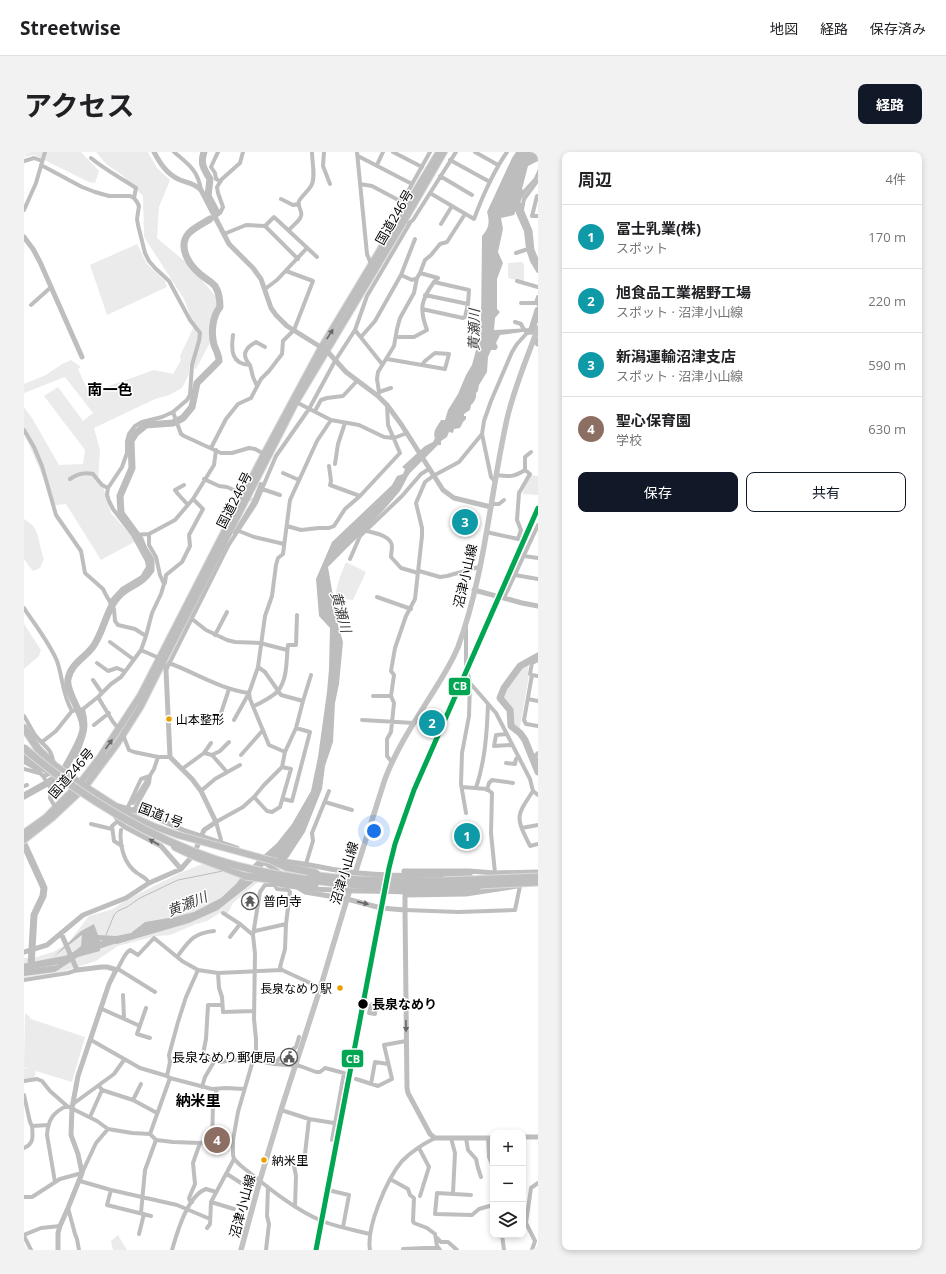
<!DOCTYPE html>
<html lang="ja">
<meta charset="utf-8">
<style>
:root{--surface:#fff;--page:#f2f2f2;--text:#202124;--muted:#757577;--line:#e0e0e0;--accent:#111827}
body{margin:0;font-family:"Open Sans","Noto Sans JP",sans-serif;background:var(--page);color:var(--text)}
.controls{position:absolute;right:12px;bottom:12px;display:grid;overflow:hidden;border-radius:8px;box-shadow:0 2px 6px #0003}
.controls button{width:36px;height:36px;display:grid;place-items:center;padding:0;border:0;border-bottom:1px solid var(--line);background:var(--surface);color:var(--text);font:20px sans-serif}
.you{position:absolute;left:350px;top:679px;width:14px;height:14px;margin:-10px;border:3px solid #fff;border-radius:50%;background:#1a73e8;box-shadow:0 0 0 6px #1a73e833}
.badge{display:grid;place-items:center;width:26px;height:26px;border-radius:50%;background:var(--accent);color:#fff;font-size:13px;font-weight:700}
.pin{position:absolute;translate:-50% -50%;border:2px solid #fff;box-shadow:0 1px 4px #0006}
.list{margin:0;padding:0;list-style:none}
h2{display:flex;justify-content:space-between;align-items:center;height:52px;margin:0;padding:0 16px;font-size:17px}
h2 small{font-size:13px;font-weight:400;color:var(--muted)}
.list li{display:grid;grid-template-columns:26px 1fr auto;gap:12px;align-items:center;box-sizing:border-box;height:64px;padding:0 16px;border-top:1px solid var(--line)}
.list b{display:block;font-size:15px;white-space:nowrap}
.list p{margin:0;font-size:13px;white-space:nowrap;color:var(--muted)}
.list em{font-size:13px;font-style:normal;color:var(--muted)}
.actions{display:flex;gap:8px;padding:12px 16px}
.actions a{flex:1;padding:9px 0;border:1px solid var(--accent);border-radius:8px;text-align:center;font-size:14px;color:var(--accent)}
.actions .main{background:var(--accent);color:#fff}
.icon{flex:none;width:22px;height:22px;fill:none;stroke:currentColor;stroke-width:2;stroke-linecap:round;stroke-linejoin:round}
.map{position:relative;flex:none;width:514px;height:1098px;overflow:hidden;border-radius:8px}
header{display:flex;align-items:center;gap:24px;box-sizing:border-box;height:56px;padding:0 20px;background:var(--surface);border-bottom:1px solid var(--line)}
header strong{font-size:19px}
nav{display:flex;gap:22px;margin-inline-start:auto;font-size:14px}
.intro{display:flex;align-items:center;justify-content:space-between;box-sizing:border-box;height:96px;padding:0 24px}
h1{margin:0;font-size:28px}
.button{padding:10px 18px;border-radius:8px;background:var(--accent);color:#fff;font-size:14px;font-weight:700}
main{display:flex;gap:24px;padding:0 24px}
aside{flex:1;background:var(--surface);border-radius:8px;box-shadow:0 2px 6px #0003}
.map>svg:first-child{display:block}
.green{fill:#ebebeb}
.water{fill:#bdbdbd}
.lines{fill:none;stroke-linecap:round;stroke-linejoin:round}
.stream{stroke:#bdbdbd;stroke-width:1}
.river{stroke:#bdbdbd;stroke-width:7}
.minor-tunnel{stroke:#d9d9d9;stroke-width:4;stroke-dasharray:4 2;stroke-linecap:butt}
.trunk-casing{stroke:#dbdbdb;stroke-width:8}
.motorway-casing{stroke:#dbdbdb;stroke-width:9}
.minor{stroke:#bebebe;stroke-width:4}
.tertiary{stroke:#bebebe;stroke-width:5}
.secondary{stroke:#c2c2c2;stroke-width:5.5}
.trunk{stroke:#bebebe;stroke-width:6}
.motorway{stroke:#bebebe;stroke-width:7}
.trunk-bridge-casing{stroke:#dbdbdb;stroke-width:8;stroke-linecap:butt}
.motorway-bridge-casing{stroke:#dbdbdb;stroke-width:9;stroke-linecap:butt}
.tertiary-bridge{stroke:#bebebe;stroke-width:5}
.trunk-bridge{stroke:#bebebe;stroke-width:6}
.motorway-bridge{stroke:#bebebe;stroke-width:7}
.rail-1-casing{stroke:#fff;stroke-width:8}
.rail-1{stroke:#00a651;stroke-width:5}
.oneway{fill:#686868}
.bus-dot{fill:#eb9e00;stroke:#fff;stroke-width:1.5}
.stop-dot{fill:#000;stroke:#fff;stroke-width:1.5}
.labels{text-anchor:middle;stroke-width:3;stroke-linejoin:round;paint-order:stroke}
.bus-label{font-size:12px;fill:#000;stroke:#fff;text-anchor:start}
.street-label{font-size:13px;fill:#000;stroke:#fff}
.poi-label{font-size:13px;fill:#000;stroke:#fff;text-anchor:start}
.stop-label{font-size:13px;font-weight:bold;fill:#000;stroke:#fff;text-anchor:start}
.water-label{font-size:14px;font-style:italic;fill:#424242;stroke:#fff}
.quarter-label{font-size:15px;font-weight:bold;fill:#000;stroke:#fff}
.line-badge{stroke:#fff;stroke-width:1.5}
.badge-label{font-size:11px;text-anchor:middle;font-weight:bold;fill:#fff}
</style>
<header>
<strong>Streetwise</strong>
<nav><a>地図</a><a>経路</a><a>保存済み</a></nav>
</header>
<div class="intro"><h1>アクセス</h1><a class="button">経路</a></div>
<main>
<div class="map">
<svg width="514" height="1098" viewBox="0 0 514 1098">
<rect width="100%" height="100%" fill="#fff"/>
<path class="green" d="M0,0H57L75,19L71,31L65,30L10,3L0,5Z
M72,0H124L133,16L146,28L135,55L133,86L164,112L194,147L190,183L172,217L165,214V222L158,236L145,243L131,247L70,276L76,298L74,328L80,337L87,361L112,389L77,408L42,352L31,353L0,281V255L8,266L35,313L59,312L61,298L20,244L34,235L59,269L69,261L41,225L0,241V232L22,223L38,212L47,208L57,215L54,217L65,241L130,218L149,222L157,208L156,204L170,174L160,147L120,85L119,44L98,23L82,12Z
M113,92L123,112L141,129L143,135L83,163L66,113Z
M498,110L500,113V130L484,126V111Z
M506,323L514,324V343L498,342Z
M0,367C3,369 8,372 10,375C15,382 16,398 20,407L16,416L9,419L4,413L0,407Z
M322,410L342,420L329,448L319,447L314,456C307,445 317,421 322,410Z
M0,472L17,498L15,504L0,517Z
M505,511L504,522L505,524L495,580L489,575C485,563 492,556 479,548L478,545L498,515Z
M178,712L234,730L209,751L203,763L201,760L196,761L183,769L172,772L146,783L132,784L94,794L72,809L47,817L22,824L0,828V806H9L29,800L44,791L65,764L89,757L102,748L154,722Z
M1,861L6,865V867H7L61,885L48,930L12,919L10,926L0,927V916L5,917L0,915Z
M94,1083L103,1098H89L87,1089Z"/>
<path class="water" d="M492,0H514V9L504,14L498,37L499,38L510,26L514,17V25L498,46L490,63L477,66L479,77L474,100L479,111L473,127V157L476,160L471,166L470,178L509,176L506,179L476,183L472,191L474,195L472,198H467L464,205L463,220L455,233L454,239L452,241C453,245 450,251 447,253L446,258L440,262V264H442V267L439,270L436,276L430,277L429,281L425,280L423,285L417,289V293H414L386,321C382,326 380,333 376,339C354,366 329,390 304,415L314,473L319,490L315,532L311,551L309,590L301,614L298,637L281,680L264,706L245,719L246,715L240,713L237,718V724L194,758L165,771L93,792L76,788V799L54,805L31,820L0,824V818L33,813L57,794L58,783L29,805L57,779L70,772L74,783L92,784L107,781L121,770L151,765L170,760L197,746L212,732L221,720L253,691L268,672L287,639L294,605L303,540L305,517L306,476L295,464L292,427L308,390L368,333L373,324L379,322L381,317L378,315L401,294L409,290L411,286C408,279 414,274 417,268H421L424,258L434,242L442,223L448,213L455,187L457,173L458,84C465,76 466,70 463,60L488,6Z"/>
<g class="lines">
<path class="stream" d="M82,783L90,763L94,759L103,755L116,746L154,728L199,719"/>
<path class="river" d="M180,0C176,12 180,17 186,27L184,44L192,59
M491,46L505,79L507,98L514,115
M508,177L514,158
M513,189L514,191
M514,504L496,514L480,536L476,546L486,558L487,574L496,581L501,588L514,620
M40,618C45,608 59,586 59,576C60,562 41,539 44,527C47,512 59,507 68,496C80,481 82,455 97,442C108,432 117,433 127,418V408L120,397L116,387L97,361L96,344L108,316L107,289L112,281L122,273L149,271L159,266L168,255L173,231L195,209C195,203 192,198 190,193C187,181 188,165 196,155C196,148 195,140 191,134C187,129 180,126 176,122C165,113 153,94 165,81C171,75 180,71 186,67
M0,644L25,630L31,626
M0,692L20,736L19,744L10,763L7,814
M67,796L91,788
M0,815L43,807L48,804"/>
<path class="minor-tunnel" d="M214,340L230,349"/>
<g class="trunk-casing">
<path id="trunk" d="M29,612L56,631L107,664L129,674L154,683
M0,681L21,666L56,631L76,605L116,544L240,302L297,196L415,0
M0,688L28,666L61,635L93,592L117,554L139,510L272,250L379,71L420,0"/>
</g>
<g class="motorway-casing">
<path id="motorway" d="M0,576L14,597L29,612
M0,606L27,620"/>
</g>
<path class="minor" d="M150,0C164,12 174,18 177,38
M194,0L187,15L191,21L192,27L196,29
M300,0L299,14L306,32
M333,0L343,102L347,112
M369,0L398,15
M451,0L474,13
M334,4L388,32
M67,6C80,17 97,26 112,36L110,46
M426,8L466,30
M0,9L10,6L18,9
M17,13L58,35L71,40L85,44H106L110,46L113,50L115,54L113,67L114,73L121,101L125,109L131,116L145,129L166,168L176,181L175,189L168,213L166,243L163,248L149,260L138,265L118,270L111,274L105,282L103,289V301L98,315L84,336L83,343L85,349L89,357L109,383L123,409L124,415L118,425L98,437L86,450
M353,13L359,0
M416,24L448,43
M514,28L500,47L498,57L494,58V61L502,79L504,97L508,109L514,119
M336,32L348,34L378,50L406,0
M406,41L450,67C459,43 469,20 483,0
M513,44L508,64H514
M257,47L269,53L275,52
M0,58L12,31L21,0
M192,64L196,61L199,55L194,41L193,35L198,27L216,11L219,0
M385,71L389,68L432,0
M417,72L428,54
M241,74L274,107
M265,78C268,74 276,69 277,64C279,59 273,55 275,49C278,44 284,39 287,34C292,26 288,10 288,0
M200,82L222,73L241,74L250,65L293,105
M391,87L377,123L388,128L393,126L396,121L414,126L410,130L445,138L444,152L401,143
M492,101L504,97
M396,121L401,108L407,103L416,92L423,90L441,62
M493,129L514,135
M241,137L253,128L283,96
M497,151H512
M514,152L512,151L514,145
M7,153L26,136
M398,157L439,166L441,165L444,152
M491,170L497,172L499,176L503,181
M331,178L358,212
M209,183C207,198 207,212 226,213L229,225L233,234
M337,185L351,169L377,123
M372,185H390L403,178C395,157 397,148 410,130
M363,207L421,217L425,202L411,201L401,209L398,213
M226,213C217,203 221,196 232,190L241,195
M355,240L367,236
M354,244L355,240L353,227L354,220L370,194L373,177L376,166L390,141L393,126
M272,250L307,268L335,273L360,285L370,286L383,281
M291,259L297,248L303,246L319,244L333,229
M149,260L157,282L160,284L197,301H208L225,296L231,297L240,302
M0,278L10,295L18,314L32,363L57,399L61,421L79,437L82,443L90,457L91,469L94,473L111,477L122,484
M187,296L202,267L214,252L227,246L237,227L245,219L258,202L259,189L270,178L289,129L262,119
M311,312L314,292L321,271
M305,314L307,329L306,333L336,344
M259,321L275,328
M473,323C485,325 490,325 501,318V305L507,300
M46,327C53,322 60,320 69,322L78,333L84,336
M180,327L195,334L203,335L214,340
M471,329L467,325L458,282L460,269L467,249L488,200L493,192L503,181L512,180L514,182
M160,333L151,338L154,342L164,353
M238,337L256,343
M468,352H475L480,348
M263,374L277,378L295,376H305L310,374L321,357L336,344L376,301L364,273L363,253
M215,379L230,385L260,392
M343,379C351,381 367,384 368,394C368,398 367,401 367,405L377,416L394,421
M462,380L494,387L497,378L493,368L495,341L506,322L501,318
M211,381L230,349L237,332
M109,383L125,382L151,368L169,347L190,313L192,298
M500,404L514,406
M326,407L336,384L378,344L397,322L405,317
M395,419L416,425L423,424L455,415
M491,423L514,427
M141,431L142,423L158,410L166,394L165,383L179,357L169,347
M353,445L387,457
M480,446L514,373
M0,456C11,473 25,490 33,509C39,526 38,542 48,559L59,557L74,545L87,532L97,525L117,498L122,484L128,461L137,442L140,432L136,423L132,405L125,393V382
M168,467L182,478L203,488L211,490L236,491L263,498
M191,483L203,460
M86,490L109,507
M117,498L135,506
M73,511L84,519L93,516L100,519
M145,511C172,521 196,537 225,541L210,568
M234,515L241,520L257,543L279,549
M142,518L204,394L232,351L252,304L285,257L311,209L331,178L343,144L386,71
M508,523L506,522L508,511L514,508
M514,524L508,523L500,568L502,572L514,574
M69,528L78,541
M446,531L472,561L506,627L509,639L514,643
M349,544H367
M74,545L89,570L95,577
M504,547L514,549
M230,554C237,551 249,544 254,539C264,526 262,508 264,493H272L273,463
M197,561L205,537
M0,564C4,570 7,577 11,583C19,594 29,596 29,612
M338,568L390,571
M70,573L85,561
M483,582L472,583L470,594L488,593
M99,583L105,598L110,600L134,605
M18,590L32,579L48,559
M187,591L180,601L188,603L203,620
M261,600L245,593L226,547L225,541L234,515L241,464L248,444L252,413L254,406L259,402L266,348L293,289L307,268
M514,601L511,604L514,611
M188,603L196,599L205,590
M217,603L239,578
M52,605C59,585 65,578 59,557
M367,609L363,604V587L367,580L370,551L367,544L370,523L367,519L371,496L382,464L391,447L398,384V376L392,351L401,330L409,324L435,310L458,282
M0,610L11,616L19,624L23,623L27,620
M482,611L491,612L492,607L495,605
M0,617L15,621
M158,617L180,601
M19,624L27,637L26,646L30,653
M0,634L3,633
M438,635L463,637L468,641L467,681L471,721
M452,636C461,609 463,581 464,552
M463,638L465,631L468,628L489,631
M177,639L191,627L216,613
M509,639C491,666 492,665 506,694L514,692
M230,645L243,659L248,660L256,655L267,617L258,615
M259,647L268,649L286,580L272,576
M301,650L328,658
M109,651L130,617L134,605H146
M103,657L117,627L126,624L125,631L110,658
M442,661L437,632L438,601L445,564L446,530L442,515V473
M94,669L88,674L90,689L98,694
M67,672L88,677
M498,676L514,673
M97,678C95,693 100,712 113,721C117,724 123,726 125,731
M197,688L192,670L219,655L230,645L240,633L258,615L261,600L272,576L279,549L287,523
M277,728L289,689L288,681L305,639
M250,732L253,737L264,738L266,740L262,772L261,797L256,815L258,818
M251,733H241L236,740L229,783L231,802L230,867L232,887V898L214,960L209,988V1003L210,1007L216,1013C240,1032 270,1058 298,1069C313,1075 330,1078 346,1082
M381,758L434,760L491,758L496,734
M199,761L216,772
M231,779L262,772
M206,785L216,772L229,783
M153,805C165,789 169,781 190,779
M94,817L131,840
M91,820C97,814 99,802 106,798L114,803L130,786L158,809L174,818L194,821L258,818L297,836
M194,821L195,836L198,845L199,860L230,859
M0,828L44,821L53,818
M99,843L100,866
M352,852L351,862L345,861L347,853L351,851L356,853L382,850
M198,853H184L182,887L179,902L191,908L196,910L217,907L229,908L250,912L276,914L292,920H296L301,916L320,921L308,988
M122,856L113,882L126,886
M78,857L116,874
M67,888L116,916L143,924L146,926L188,937L202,936L220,937
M250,912L256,906L272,895L275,885
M143,924L146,910L145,903L154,870L162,845L174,818
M332,927L354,934L368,927L360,893L382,889
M0,929L13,927L18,929L26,939L43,954L73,969L84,977L108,981L126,982L132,988L149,990L176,991L188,989L209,988
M347,932L351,910L364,912
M75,934L78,938L109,948L133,961
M178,935L181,925L191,908
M0,943L6,970L8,974L25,973
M109,948L117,932
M49,952L90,922L100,908
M257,958L285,967L310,971
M66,965L78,938
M126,982L146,926
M427,986L431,1001L429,1041
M442,986L444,998L452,1007L454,1016L457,1025
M464,986L465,1005L469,1015
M188,989L189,953L193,937
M0,996C10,992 9,984 8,974
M395,996L405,1015L396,1044
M281,1002L285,967
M269,1009L272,1024L271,1054
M203,1022L217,1031
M366,1027L384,1037L386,1043L390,1046L389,1069L390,1071L403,1076L411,1082L413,1094L416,1098
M56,1029L87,1038L153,1053L186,1067
M31,1030L23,983C24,968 29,960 43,954
M87,1038L83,1053L127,1064
M308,1039L325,1043L319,1075
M447,1043L413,1041L411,1062L448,1063L455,1057L469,1053
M0,1045H8L36,1027L58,1021L72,991L84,977
M168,1050L166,1049L165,1046L171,1032L169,1011L176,991
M187,1050L210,1057
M44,1056L51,1082L53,1087L55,1098
M117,1061L121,1018L132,988
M183,1076L186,1072L187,1050L210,1007
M115,1082L120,1062
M0,1083L17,1076L36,1074
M478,1083L480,1098
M0,1084L7,1098
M413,1086L417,1090H424L433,1098
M379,1097L401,1096
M148,1098C153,1081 163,1044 182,1037L192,1040
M242,1098L245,1072L243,1064L244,1035
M346,1098C342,1075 363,1027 378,1009C387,1000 399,992 411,986
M401,1098V1096H414
M508,1098L511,1089L502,1071L507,1036L514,1031"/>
<path class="tertiary" d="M130,0C136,11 142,21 154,27C162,31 170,31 177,38L205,92L229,116L237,127L247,156L252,163L263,174L303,199L322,220L354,244L363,253L377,272L419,338L430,346L467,355
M0,85L9,97L16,110L58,205
M450,438L498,451L514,454
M94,654L123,662L159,678L213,696
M90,662L96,671L101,675L137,694L157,717
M233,706L258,722
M468,721L514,720
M417,723H446
M381,727L380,719H445L471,721
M273,735L281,740L323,747L357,756L381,758L383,936L384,941L406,982L411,986H469
M381,737V758
M381,743L442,742L493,734
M0,800L23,793L59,763L102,746L125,731L157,717L170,702L180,678L192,670L177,639L168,627L146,605L142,518L141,514L137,508
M499,985H514
M34,1098V1081L36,1074L44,1056L58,1021L54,1002L47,983L48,956L54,924L85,832L91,820L90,817L83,815H78L53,818L37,781"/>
<path class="secondary" d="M217,1098L236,1028L257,958L296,837L323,747L361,627C373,595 393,566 411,537C419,524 428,510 434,495C461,422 466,343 483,267C490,236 503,206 514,176"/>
<use href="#trunk" class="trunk"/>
<use href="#motorway" class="motorway"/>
<g class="trunk-bridge-casing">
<path id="trunk-bridge" d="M154,683L249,709
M150,695L171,705L221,724"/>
</g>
<g class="motorway-bridge-casing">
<path id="motorway-bridge" d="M0,596C54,643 125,686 193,708C237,722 286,729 333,733C393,737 454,733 514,730
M249,709L262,715L292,721
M287,723C362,734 438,728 514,725
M221,724L291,733"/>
</g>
<path class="tertiary-bridge" d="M252,709C274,709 297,716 319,719C351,724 384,724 417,723
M247,730C276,738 308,738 338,739C377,740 415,741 454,736"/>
<use href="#trunk-bridge" class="trunk-bridge"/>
<use href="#motorway-bridge" class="motorway-bridge"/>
<g class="rail-1-casing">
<path id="rail-1" d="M292,1098L365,716L371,692L390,638L514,356"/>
</g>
<use href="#rail-1" class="rail-1"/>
</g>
<defs><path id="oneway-solid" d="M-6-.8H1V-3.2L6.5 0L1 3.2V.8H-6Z"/></defs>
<g class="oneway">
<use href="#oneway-solid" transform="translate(306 182) rotate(-58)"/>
<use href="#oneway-solid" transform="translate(85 592) rotate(-55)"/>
<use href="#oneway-solid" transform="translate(130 690) rotate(-150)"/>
<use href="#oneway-solid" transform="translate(339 751) rotate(13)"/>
<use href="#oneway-solid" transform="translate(382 874) rotate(89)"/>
</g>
<defs>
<g id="temple-ring" transform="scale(0.9)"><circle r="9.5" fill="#fff" stroke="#595959" stroke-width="1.5"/><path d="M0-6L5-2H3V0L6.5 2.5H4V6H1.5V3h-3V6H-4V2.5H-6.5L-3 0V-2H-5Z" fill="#595959"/></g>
<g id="civic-ring" transform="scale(0.9)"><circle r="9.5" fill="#fff" stroke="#595959" stroke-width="1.5"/><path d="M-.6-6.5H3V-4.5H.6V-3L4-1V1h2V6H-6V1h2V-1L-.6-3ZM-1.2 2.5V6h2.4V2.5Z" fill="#595959"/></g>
</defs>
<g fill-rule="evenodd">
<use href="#temple-ring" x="226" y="749"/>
<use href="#civic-ring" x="265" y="905"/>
</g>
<g class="bus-dot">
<circle cx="145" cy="567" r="3.5"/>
<circle cx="316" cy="836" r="3.5"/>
<circle cx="240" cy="1008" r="3.5"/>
</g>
<circle class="stop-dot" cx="339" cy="852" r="5.5"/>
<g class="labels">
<g class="bus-label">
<text x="152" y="572">山本整形</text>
<text x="308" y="841" text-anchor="end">長泉なめり駅</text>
<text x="248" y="1013">納米里</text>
</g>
<g class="street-label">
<text transform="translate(370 65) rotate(-60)" y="5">国道246号</text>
<text transform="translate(210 348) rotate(-63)" y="5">国道246号</text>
<text transform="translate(441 424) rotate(-77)" y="5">沼津小山線</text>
<text transform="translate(47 621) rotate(-49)" y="5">国道246号</text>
<text transform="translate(137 663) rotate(21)" y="5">国道1号</text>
<text transform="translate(320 721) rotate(-73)" y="5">沼津小山線</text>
<text transform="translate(218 1054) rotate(-75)" y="5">沼津小山線</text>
</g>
<g class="poi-label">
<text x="239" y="754">普向寺</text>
<text x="252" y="910" text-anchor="end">長泉なめり郵便局</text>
</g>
<g class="stop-label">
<text x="348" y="857">長泉なめり</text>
</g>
<g class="water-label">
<text transform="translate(450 178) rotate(-89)" y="5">黄瀬川</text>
<text transform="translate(317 460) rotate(75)" y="5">黄瀬川</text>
<text transform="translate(163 752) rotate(-22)" y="5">黄瀬川</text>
</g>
<g class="quarter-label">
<text x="86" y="243">南一色</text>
<text x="174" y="954">納米里</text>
</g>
</g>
<g class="line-badge">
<rect x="424" y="525" width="23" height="19" rx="4" fill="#00a651"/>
<rect x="317" y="897" width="23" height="19" rx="4" fill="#00a651"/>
</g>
<g class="badge-label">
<text x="436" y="538">CB</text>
<text x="329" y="911">CB</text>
</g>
</svg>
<div class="controls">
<button>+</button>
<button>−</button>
<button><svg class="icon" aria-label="layers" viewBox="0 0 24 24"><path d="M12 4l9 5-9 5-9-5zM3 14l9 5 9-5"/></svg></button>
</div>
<div class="you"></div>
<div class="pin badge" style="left:443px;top:684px;background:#0f9aa8">1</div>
<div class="pin badge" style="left:408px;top:571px;background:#0f9aa8">2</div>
<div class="pin badge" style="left:441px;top:370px;background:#0f9aa8">3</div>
<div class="pin badge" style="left:193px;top:988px;background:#8d6e63">4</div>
</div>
<aside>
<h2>周辺<small>4件</small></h2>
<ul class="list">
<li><span class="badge" style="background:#0f9aa8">1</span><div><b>冨士乳業(株)</b><p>スポット</p></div><em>170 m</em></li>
<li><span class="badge" style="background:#0f9aa8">2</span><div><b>旭食品工業裾野工場</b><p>スポット · 沼津小山線</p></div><em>220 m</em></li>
<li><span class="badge" style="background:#0f9aa8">3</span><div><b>新潟運輸沼津支店</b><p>スポット · 沼津小山線</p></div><em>590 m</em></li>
<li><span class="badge" style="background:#8d6e63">4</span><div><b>聖心保育園</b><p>学校</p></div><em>630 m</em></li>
</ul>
<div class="actions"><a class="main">保存</a><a>共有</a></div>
</aside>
</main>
